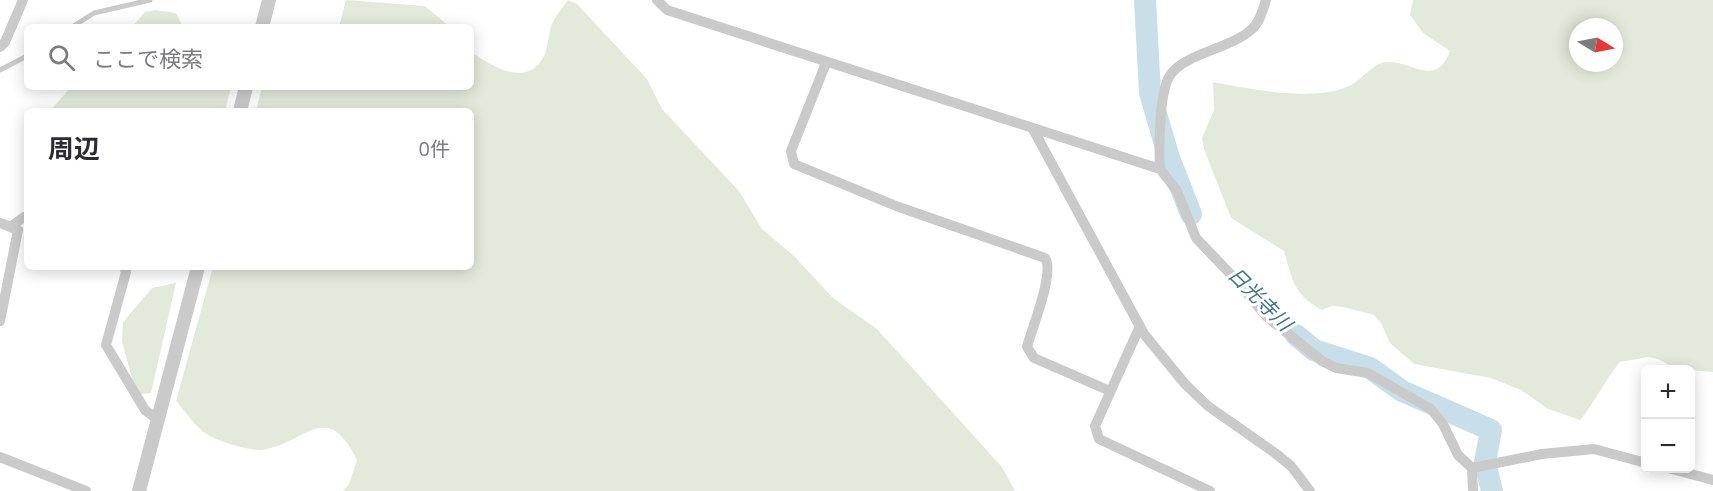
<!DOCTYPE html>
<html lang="ja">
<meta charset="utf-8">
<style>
:root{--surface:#fff;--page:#f7f7f7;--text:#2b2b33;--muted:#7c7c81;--line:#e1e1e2}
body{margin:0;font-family:"Open Sans","Noto Sans JP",sans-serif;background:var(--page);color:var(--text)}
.controls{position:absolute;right:18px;bottom:18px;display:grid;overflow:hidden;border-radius:9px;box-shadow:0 3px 15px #0003}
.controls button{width:54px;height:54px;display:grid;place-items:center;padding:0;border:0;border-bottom:2px solid var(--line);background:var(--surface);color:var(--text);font:30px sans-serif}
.compass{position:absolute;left:1569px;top:18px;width:54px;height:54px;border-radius:50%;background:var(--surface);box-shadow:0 3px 15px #0003;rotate:100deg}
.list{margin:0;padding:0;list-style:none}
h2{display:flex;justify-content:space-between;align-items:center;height:78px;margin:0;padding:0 24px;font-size:26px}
h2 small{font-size:20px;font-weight:400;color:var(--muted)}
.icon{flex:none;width:33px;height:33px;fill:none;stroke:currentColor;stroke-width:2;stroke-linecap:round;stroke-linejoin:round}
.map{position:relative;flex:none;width:1713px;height:491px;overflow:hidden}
.search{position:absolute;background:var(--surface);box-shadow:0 3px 15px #0003;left:24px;top:24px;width:450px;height:66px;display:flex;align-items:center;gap:15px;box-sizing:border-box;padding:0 21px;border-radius:9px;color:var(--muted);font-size:22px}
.panel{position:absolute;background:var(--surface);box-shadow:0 3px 15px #0003;left:24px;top:108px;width:450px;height:162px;border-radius:9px}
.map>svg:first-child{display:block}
.green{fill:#e4eadb;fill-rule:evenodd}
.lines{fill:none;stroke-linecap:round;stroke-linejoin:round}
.river{stroke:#c8dfe9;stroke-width:22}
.service{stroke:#cacaca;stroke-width:5}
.minor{stroke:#cacaca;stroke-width:10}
.tertiary{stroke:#cacaca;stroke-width:14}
.labels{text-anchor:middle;stroke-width:6;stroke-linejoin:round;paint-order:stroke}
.water-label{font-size:20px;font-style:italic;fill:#407489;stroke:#fff}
</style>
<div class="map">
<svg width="1713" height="491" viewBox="0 0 1713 491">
<rect width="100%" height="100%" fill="#fff"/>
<path class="green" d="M346,0L425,6L450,27H339Z
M568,0L577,4L647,79L662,109L739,191L762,229L794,256L833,298L877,329L1002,467L1015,491H343L349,484L357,460C326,397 305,445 261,450C251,451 217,441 208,435C196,428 185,411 176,401L213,267H471V111H256L262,87H471V52C492,66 527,89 544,56C549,45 548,30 554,20C558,13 563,7 568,0Z
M1413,0H1713V372L1677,369L1658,359L1648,357L1620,362C1604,381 1596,401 1580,420L1548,409L1521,390L1491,378L1414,364L1390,343L1381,323L1374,315L1343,307L1332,306L1322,310C1293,294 1293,281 1284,251L1231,218L1204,149L1202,138L1214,110L1213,82C1249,89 1314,102 1349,86C1362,80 1372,63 1387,62C1412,60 1436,89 1450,51L1423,33L1410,15ZM1578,27H1614V63H1578Z
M155,10L176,13L183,27H132L145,12Z
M71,87H231L225,111H50Z
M176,283L151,393L140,394L134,385L122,342L123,322L152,288Z"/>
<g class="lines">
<path class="river" d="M1145,0L1150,93L1169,158L1191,214
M1296,335L1314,350L1370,368L1402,391L1491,430L1485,462L1492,491"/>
<path class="service" d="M72,27L94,13L150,0
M0,70L27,56"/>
<path class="minor" d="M657,0L667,10L1160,169L1177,191L1196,238L1239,283L1266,316L1322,361L1336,368L1368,373L1431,409L1443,424L1458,455L1472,468L1473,491
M0,47L5,42L23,0
M826,63L791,151L794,164L896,206L1045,258C1055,272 1032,328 1027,347L1034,358L1110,391
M1034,131L1144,334L1185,384L1208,406L1275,453L1291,466L1310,491
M1160,169C1159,149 1159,94 1169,77C1181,54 1231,49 1252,29C1260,22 1263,9 1266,0
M0,223L18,230L0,321
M10,227L24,217L27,218
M124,267L126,272L106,345L145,410L157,419
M1140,326L1095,426L1099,439L1210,491
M0,457L86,491
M1472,468L1542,454L1594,449L1646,463
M1668,468L1713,480"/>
<path class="tertiary" d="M262,27L269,0
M240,111L246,87
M139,491L198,267"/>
</g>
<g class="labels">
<g class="water-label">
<text transform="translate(1260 299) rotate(45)" y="7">日光寺川</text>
</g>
</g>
</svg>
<div class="controls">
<button>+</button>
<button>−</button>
</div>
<svg class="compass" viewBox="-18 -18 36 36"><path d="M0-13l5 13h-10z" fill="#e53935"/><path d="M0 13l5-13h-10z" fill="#7c7c81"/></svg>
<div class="search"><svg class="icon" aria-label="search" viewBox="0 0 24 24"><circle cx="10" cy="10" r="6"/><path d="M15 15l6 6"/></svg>ここで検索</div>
<section class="panel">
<h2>周辺<small>0件</small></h2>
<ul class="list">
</ul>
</section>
</div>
